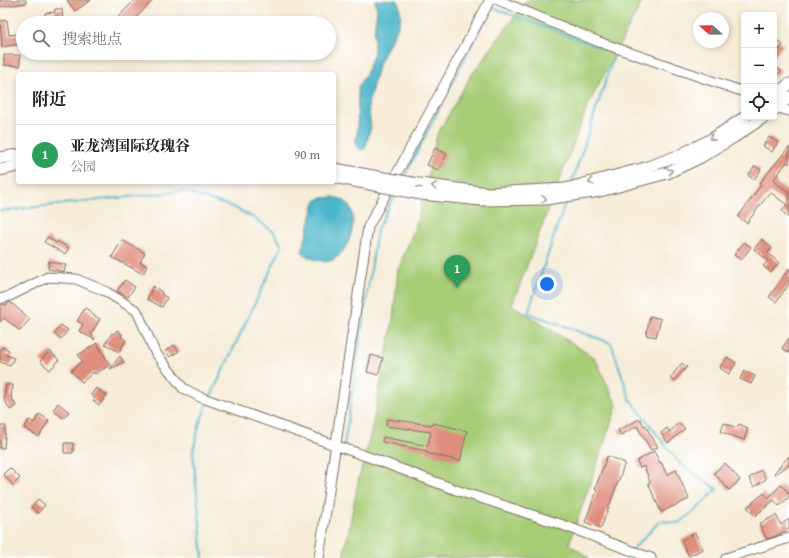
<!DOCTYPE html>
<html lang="zh">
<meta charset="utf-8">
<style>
:root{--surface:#fff;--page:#f2f2f2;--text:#222;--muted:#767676;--line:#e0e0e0;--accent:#1f6fb2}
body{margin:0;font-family:"Gentium Book Plus","Noto Serif SC",serif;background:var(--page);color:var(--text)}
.controls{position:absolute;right:12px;top:12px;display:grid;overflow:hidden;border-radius:4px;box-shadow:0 2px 6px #0003}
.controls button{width:36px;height:36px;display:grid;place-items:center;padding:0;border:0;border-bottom:1px solid var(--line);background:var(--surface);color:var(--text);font:20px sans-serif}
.compass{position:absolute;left:693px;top:12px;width:36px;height:36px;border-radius:50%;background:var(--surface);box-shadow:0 2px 6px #0003;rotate:290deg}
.you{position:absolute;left:547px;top:284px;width:14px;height:14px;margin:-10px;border:3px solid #fff;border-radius:50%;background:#1a73e8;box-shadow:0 0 0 6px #1a73e833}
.badge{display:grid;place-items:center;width:26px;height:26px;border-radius:50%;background:var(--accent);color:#fff;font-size:13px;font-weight:700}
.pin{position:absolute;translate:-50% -33px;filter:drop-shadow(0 1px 2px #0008)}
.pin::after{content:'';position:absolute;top:21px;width:14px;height:12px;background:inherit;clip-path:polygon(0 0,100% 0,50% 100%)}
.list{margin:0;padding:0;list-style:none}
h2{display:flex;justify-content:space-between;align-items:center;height:52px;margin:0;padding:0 16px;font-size:17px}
h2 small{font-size:13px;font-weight:400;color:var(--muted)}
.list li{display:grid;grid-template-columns:26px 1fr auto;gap:12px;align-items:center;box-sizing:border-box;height:60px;padding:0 16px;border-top:1px solid var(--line)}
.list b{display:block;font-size:15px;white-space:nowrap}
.list p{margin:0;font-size:13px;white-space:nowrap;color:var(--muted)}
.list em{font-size:13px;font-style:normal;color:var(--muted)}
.icon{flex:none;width:22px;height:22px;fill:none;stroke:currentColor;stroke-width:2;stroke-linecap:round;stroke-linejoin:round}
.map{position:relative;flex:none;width:789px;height:558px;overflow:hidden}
.search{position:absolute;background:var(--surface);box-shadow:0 2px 6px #0003;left:16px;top:16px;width:320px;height:44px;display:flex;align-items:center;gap:10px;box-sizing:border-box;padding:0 14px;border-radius:22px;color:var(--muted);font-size:15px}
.panel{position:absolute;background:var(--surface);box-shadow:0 2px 6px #0003;left:16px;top:72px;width:320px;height:112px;border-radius:4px}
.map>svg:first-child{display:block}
.green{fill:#a7cd77;stroke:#717c4a}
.water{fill:#4bb5c9;stroke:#437074}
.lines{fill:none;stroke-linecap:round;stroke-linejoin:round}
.stream{stroke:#4bb5c9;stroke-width:2}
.building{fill:#df8d7c}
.minor-casing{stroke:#7c6e5f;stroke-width:11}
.major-casing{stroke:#7c6e5f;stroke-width:13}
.minor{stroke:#fff;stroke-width:9}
.major{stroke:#fff;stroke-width:11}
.major-bridge-casing{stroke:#7c6e5f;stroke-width:13;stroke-linecap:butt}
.major-bridge{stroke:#fff;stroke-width:11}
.oneway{stroke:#a79f9a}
</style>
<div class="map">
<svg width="789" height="558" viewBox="0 0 789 558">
<rect width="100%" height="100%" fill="#fff"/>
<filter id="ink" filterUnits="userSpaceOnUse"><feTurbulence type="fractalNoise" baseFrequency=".025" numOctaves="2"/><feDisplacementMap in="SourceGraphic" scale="8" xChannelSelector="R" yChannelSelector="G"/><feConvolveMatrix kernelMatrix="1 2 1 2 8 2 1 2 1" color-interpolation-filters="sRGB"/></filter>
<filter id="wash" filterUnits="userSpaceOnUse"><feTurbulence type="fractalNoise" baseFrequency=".012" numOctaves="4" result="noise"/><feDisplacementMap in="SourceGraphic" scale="16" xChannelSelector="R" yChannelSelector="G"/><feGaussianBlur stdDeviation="0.9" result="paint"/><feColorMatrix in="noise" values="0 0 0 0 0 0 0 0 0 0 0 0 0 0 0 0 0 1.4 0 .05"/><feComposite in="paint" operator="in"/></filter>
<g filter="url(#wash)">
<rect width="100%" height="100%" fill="#f6ecd8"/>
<path class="green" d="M527,0H643L588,105L512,305L595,358L617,406L569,544L589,558H343L359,478L371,433L393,320L398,270L418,219L437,135L470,77Z"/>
<path class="water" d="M375,0H398L401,16L399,24L378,66L368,105L371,127L365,149L360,150L355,144L357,133L358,87L367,72L374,52V32L377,10Z
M334,197C337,198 342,199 345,201C363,215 348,260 326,262C324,262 320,260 317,260C310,258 307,257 302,252L315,202L320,198Z"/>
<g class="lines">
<path class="stream" d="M491,7L610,51L614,56L572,182
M404,177L482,24
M566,200L528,313L611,343L630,399L680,464L717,489L695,511L678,523L660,521L634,548
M0,211L182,191L233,207L254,218L274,232L282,246L210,398
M344,446L377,230L395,194
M203,558L193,451L200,422L208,402
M626,558L629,552"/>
</g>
<g id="blocks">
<path class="building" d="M0,0H26V3L0,7Z
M67,0H91L75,11Z
M135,0H153L131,23H112Z
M55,9H62L63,23H46L45,13L55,12Z
M7,20L9,35L19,34L21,44L2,47L0,21Z
M774,38L783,45L774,57Z
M4,55H20V66L4,65Z
M774,65L781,71L774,79Z
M769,137L778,142L772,152L763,146Z
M789,147V164L787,162L774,179L777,182L776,183L789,192V218L782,211L787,205L770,192L747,223L738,217L761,185L759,184Z
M435,148L447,154L439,170L427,165Z
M755,166L761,170L754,180L748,175Z
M48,237L56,243L57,241L69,248L65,254L44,242Z
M762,239L772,248L768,253L779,263L771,272L763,266L768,261L754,249Z
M122,240L145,253L140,262L147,266L143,274L112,257Z
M744,242L751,247L741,260L734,255Z
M49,261L66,265L64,272L48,269Z
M789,268V284L776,302L769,297Z
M125,280L135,287L128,297L117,291Z
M153,286L162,292L161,294L167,298L162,307L147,299Z
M10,302L30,319L20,331L4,318L0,322V306L4,304L6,305Z
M85,308L92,312L90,313L100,319L91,334L95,340L79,331L83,324L77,321Z
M650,316L661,319L656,337L646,335Z
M61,325L68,330L61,339L54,334Z
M117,330L122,334L121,337L126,340L119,352L105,344L112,333L114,334Z
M789,338V353L782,348Z
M97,343L110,365L95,374L94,372L82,382L71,371L82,361L78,355Z
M174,345L179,351L170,357L165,351Z
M2,347L9,350L6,355L14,358L10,366L0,362V351Z
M50,351L59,360L50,370L40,361Z
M371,355L383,358L378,375L367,372Z
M120,356L124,362L110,369Z
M727,357L736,363L729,374L720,368Z
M682,363L687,367L674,381L670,378Z
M744,371L755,376L751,384L740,379Z
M6,385H13L11,396L16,406L10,410L4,399Z
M96,388L107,395L99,405L93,400L95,398L91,395Z
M58,403L69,412L63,418L53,410Z
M39,414L49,420L39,437L24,428L29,420L34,423Z
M387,419L433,425V423L467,431L460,461L426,453L427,451L382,442L383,437L428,446L431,432L386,426Z
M640,419L644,426L645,425L658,447L651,450L637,426L621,435L618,430Z
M678,423L685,429L668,443L661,433L667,428L670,432Z
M724,423L737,428L739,424L748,428L744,440L721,432Z
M0,426H6L4,448H0Z
M64,443H73V453H64Z
M654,451L660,463L661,462L667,475L676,470L689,499L661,512L648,483L650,482L644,466L640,468L637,461Z
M607,456L625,463L601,528L585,522L597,490L595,489Z
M789,456V465L775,474L774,473Z
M725,463L740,480L729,490L714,473Z
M10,468L20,478L13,485L3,474Z
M761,470L766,479L754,487L749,478Z
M781,485L789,493V497L779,506L774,500L755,516L747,507L764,493L768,498Z
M38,499L45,505L38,513L31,507Z
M776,515L781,525L789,519V529L778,535L767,539L759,524Z
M695,533L703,549L689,556L681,540Z"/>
</g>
</g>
<g filter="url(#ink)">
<use href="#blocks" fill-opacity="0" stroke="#7c6e5f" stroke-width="1"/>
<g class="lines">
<g class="minor-casing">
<path id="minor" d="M498,0L599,42L744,92
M774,105L778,108L789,111
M0,299L10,296L48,277L76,279L105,291L137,311L155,352L183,388L200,397L374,459L459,491L560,524L651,558
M319,558L368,227L490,0
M726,558L789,538"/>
</g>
<g class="major-casing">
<path id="major" d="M774,97L789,84
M774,110L789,97
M0,158L18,155
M0,170L18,166
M412,183L488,193L565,189L645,168L678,156L712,139L745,117
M421,194L482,200L546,199L600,191L667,173L701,157L734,137L764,117"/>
</g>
<use href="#minor" class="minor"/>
<use href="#major" class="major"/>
<g class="major-bridge-casing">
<path id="major-bridge" d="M334,169L412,183
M334,177L421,194"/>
</g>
<use href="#major-bridge" class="major-bridge"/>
</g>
<defs><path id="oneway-chevron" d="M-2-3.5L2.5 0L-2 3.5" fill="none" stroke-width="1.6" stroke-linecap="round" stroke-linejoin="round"/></defs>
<g class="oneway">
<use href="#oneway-chevron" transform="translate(712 138) rotate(150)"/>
<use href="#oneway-chevron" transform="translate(670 171) rotate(-23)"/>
<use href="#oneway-chevron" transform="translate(591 182) rotate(165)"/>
<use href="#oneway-chevron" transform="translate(434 186) rotate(-173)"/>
<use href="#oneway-chevron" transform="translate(544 199) rotate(-3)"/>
</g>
</g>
</svg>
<div class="controls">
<button>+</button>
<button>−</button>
<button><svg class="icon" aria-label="locate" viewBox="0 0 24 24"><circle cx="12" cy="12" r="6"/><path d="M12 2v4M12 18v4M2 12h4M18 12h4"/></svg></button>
</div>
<svg class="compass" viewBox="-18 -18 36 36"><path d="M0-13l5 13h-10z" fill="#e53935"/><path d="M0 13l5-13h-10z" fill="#767676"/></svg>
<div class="you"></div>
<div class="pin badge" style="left:457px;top:288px;background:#2e9e5b">1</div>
<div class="search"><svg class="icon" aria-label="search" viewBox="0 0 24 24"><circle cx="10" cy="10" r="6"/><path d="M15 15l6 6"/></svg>搜索地点</div>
<section class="panel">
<h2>附近<small></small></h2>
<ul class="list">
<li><span class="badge" style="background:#2e9e5b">1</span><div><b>亚龙湾国际玫瑰谷</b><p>公园</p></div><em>90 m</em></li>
</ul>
</section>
</div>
